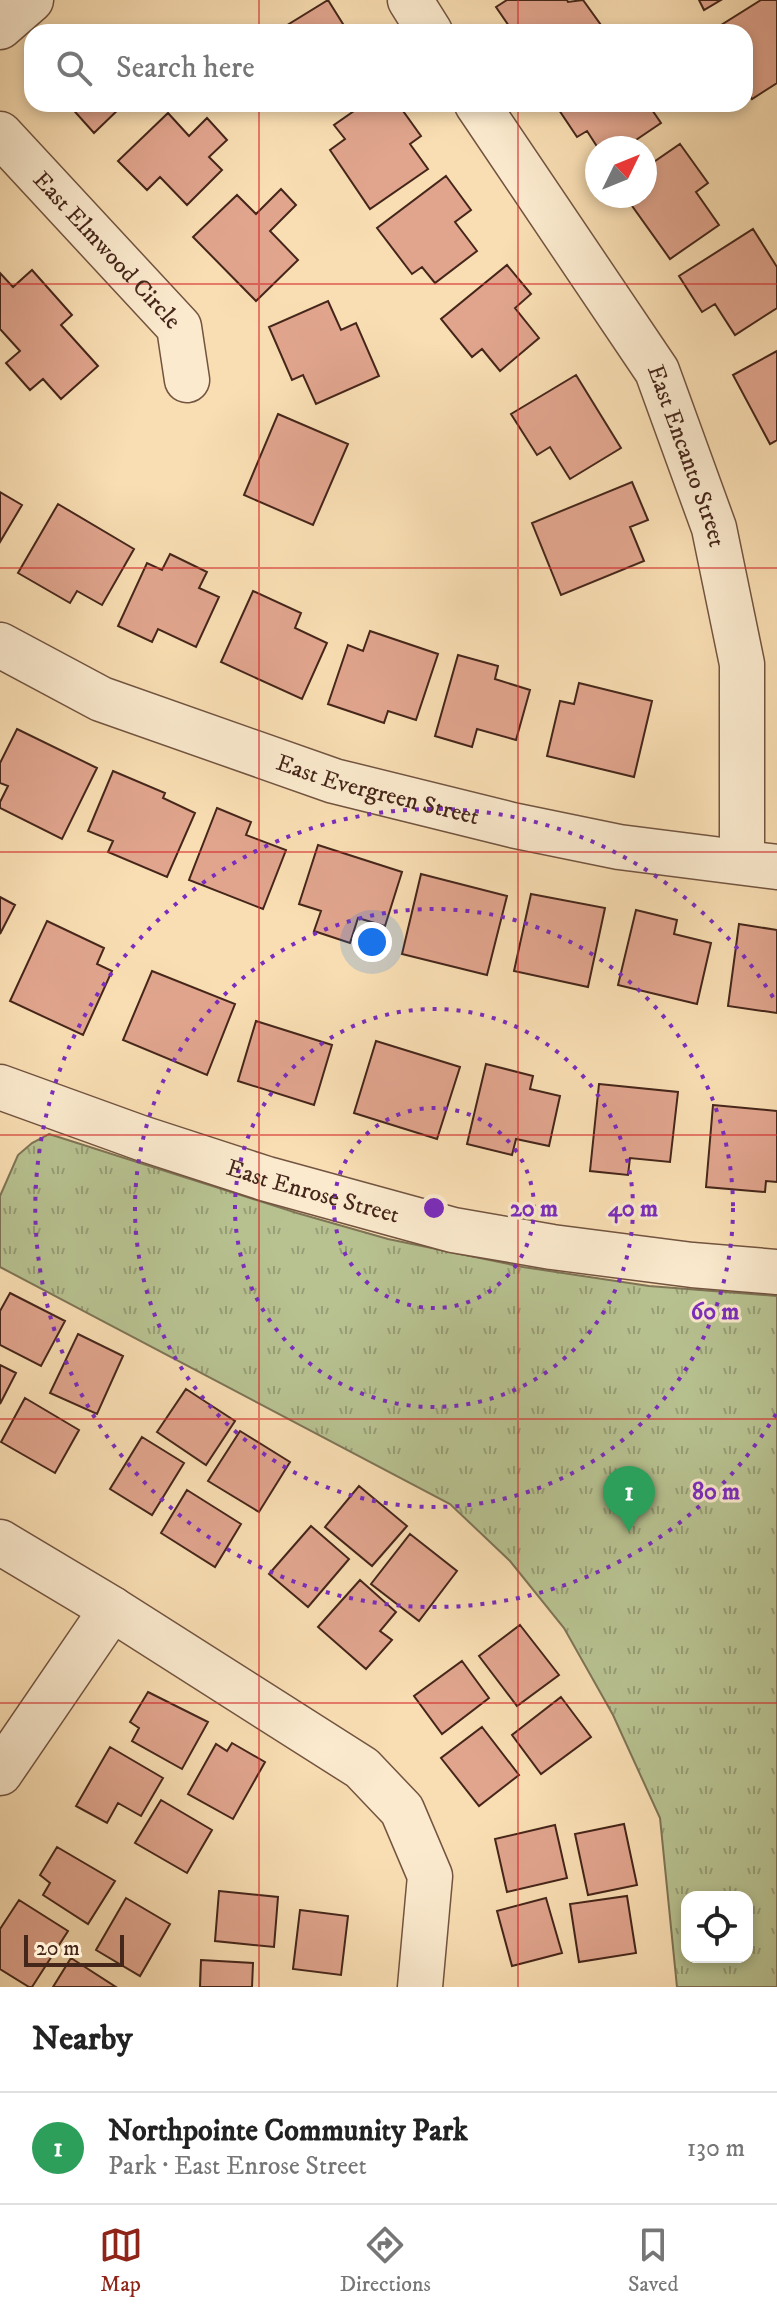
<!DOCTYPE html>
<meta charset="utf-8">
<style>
:root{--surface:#fff;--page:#f2f2f2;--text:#222;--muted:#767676;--line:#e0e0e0;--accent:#8f2418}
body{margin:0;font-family:"IM FELL DW Pica",serif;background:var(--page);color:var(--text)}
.controls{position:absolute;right:24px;bottom:24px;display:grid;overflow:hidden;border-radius:16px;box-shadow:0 4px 12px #0003}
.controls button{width:72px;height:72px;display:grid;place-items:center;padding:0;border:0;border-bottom:2px solid var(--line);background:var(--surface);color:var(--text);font:40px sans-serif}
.compass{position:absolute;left:585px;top:136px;width:72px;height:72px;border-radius:50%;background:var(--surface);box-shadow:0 4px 12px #0003;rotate:47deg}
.scale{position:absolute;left:24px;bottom:20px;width:100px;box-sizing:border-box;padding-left:8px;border:4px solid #45261a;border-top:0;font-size:22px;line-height:28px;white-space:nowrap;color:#45261a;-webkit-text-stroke:6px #fbeace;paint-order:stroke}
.you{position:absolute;left:372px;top:942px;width:28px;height:28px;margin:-20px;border:6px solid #fff;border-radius:50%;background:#1a73e8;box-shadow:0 0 0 12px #1a73e833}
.badge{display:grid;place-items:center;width:52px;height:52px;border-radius:50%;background:var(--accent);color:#fff;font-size:26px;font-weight:700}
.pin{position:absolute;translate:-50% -66px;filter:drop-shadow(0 2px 4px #0008)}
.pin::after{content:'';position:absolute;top:42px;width:28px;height:24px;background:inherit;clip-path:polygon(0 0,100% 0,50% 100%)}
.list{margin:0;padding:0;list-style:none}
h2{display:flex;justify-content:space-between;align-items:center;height:104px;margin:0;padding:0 32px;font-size:34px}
h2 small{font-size:26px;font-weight:400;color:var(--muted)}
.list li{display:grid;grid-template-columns:52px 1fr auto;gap:24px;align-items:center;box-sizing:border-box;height:112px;padding:0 32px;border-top:2px solid var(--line)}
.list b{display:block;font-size:30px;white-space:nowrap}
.list p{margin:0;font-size:26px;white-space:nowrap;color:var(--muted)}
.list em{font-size:26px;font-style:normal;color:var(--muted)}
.icon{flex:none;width:44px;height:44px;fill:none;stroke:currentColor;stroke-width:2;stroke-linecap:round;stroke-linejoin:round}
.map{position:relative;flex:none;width:777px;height:1987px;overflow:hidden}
.search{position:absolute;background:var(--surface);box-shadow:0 4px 12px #0003;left:24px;right:24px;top:24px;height:88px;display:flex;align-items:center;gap:20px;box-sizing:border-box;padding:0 28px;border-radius:24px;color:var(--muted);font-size:30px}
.sheet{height:216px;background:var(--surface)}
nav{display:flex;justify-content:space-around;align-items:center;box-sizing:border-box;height:112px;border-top:2px solid var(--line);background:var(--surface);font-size:22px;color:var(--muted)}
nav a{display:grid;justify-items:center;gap:4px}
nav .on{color:var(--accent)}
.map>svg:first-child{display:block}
.grass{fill:url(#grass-tufts);stroke:#7e7456;stroke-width:2;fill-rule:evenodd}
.building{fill:#e1a58e;stroke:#45261a;stroke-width:2}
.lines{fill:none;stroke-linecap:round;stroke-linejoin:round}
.minor-casing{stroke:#725440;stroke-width:47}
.minor{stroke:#fbeace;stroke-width:44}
.grid{fill:none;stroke:#d62828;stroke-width:2;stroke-opacity:0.55}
.ring{fill:none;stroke:#7b2cbf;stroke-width:4;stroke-dasharray:4 8}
.labels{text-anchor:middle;stroke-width:6;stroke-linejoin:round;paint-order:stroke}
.street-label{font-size:24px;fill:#45261a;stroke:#fbeace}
.centre{fill:#7b2cbf;stroke:#fbeace;stroke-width:4}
.ring-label{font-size:24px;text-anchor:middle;font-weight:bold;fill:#7b2cbf;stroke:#fbeace;stroke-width:6;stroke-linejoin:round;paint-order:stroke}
</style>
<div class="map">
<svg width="777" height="1987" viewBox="0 0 777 1987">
<defs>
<pattern id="grass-tufts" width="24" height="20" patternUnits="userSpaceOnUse" patternTransform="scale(2)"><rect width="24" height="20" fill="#b8c291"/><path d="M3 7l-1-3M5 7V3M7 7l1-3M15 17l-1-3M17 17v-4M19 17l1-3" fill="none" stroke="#979d76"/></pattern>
</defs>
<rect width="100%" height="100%" fill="#f9deb3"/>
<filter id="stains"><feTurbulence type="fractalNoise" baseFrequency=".0025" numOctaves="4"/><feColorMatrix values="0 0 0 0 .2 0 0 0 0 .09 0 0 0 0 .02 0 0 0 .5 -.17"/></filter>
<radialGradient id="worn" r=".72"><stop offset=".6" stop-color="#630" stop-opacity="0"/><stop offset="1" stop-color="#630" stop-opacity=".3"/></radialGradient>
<path class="grass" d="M49,1134L297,1213L388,1239L523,1267L649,1286L777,1296V1987H677L660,1818L613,1715L564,1628L510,1561L450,1504L0,1267V1196L18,1155L32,1143ZM687,1897H747V1957H687Z"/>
<path class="building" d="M328,0L348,32H276Z
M507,0H567L568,2L583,0L606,32H513L496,7Z
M699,0H721L704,10Z
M761,0H777V83L752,99L745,88V32H710Z
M68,104H124L94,133Z
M364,104H398L421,136L410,144L428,169L370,209L330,150L345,139L334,125Z
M555,104H648L661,123L624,148H598L587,131L577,137Z
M168,113L189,136L207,118L227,140L209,157L222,170L187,205L160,177L147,190L118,161Z
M680,144L708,183L696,192L719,225L670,259L625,196H645V168Z
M446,176L471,210L455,222L477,251L435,283L422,267L412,274L377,228Z
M281,189L296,205L270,231L298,260L256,301L193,237L237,195L256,214Z
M753,229L777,267V308L735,335L715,304L702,312L679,276Z
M507,265L531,294L515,308L539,338L500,371L482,349L472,357L441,319Z
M32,270L72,315L61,325L98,366L61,399L43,379L30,390L6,363L20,351L0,329V273L13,287Z
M328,301L341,330L356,323L379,376L316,404L303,375L292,380L269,327Z
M777,351V440L770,444L733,375Z
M576,375L621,448L570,479L550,447L537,455L511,414Z
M278,414L348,444L313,525L244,495Z
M632,482L648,520L630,527L644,561L561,595L532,523Z
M0,492L22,505L0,542Z
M58,504L134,549L102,605L77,591L70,603L18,573Z
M170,554L207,572L199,588L219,597L196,647L158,629L152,642L118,626L147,563L162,570Z
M253,591L301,613L295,628L327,643L302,699L221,662Z
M370,631L438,654L416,720L388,711L384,723L328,704L348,645L363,651Z
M458,655L498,666L495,679L530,690L516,740L477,729L472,747L435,736Z
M579,683L652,701L634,777L547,756L560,701L574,704Z
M17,729L97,768L62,839L0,808V802L8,786L0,783V763Z
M113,771L165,793L163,798L195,813L167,877L108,852L113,841L88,831Z
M217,808L251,822L246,835L286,850L263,909L189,880Z
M318,845L402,872L385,926L358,918L350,943L314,931L321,911L299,904Z
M421,874L507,896L487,975L402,954Z
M531,894L605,908L588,987L514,971Z
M0,897L15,905L0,934Z
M636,910L677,920L674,934L711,943L697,1004L618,985Z
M47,921L104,948L97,964L112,971L83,1035L10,1001Z
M739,924L777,930V1013L728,1006Z
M152,971L235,1004L207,1075L123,1040Z
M256,1021L332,1045L314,1105L238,1081Z
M376,1041L460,1067L437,1139L354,1113Z
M486,1064L533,1076L530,1089L560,1096L549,1146L516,1139L512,1155L467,1144Z
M599,1084L678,1092L670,1162L630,1158L628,1175L590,1171Z
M713,1105L777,1111V1182L766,1181L765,1192L706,1187Z
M10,1293L65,1321L41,1366L0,1345V1311Z
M78,1334L123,1356L97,1414L50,1393Z
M0,1365L16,1373L0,1404Z
M186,1389L235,1421L206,1465L157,1432Z
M25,1398L79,1430L55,1473L1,1442Z
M240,1431L290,1462L259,1512L208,1481Z
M142,1437L184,1463L152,1515L110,1489Z
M359,1486L407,1526L372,1566L325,1527Z
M187,1490L241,1524L215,1567L161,1533Z
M311,1526L349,1559L308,1607L269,1574Z
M410,1534L457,1571L419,1621L371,1584Z
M360,1580L396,1612L380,1631L392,1640L366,1669L318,1627Z
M520,1625L559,1675L517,1706L479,1656Z
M462,1661L489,1698L442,1734L414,1696Z
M148,1692L208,1722L182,1769L132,1741L139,1728L130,1722Z
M561,1697L591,1737L541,1774L512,1735Z
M482,1727L519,1775L479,1806L441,1758Z
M232,1743L265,1762L233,1819L188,1794L216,1744L227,1751Z
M110,1747L163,1778L141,1816L118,1803L107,1823L76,1806Z
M161,1800L212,1830L187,1873L135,1843Z
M624,1824L637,1885L588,1895L575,1834Z
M555,1825L567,1878L507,1892L495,1839Z
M57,1847L115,1881L88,1924L43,1895L50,1883L40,1875Z
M219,1891L278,1897L274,1947L215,1941Z
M627,1896L636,1953L579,1962L570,1904Z
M126,1898L170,1924L140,1976L96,1950Z
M546,1898L562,1953L512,1966L497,1911Z
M19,1900L68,1931L32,1987H29L0,1969V1929Z
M300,1910L348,1916L341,1975L293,1969Z
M71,1958L116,1987H53Z
M201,1960L253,1963L252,1987H200Z"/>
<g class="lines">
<g class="minor-casing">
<g id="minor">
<path d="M410,0L430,32"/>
<path d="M0,27L31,0"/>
<path id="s1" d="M477,104L657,371L714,528L742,664V862"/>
<path id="s2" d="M0,134L179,327L187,380"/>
<path id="s3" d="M0,645L101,699L334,781L512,825L619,847L777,867"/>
<path id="s4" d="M0,1087L141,1138L267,1179L453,1230L552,1247L692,1265L777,1272"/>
<path d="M0,1542L112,1609L362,1768L402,1810L430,1876L420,1987"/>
<path d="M0,1773L112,1609"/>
</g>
</g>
<use href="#minor" class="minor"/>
</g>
<path class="grid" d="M259,0V32M518,0V32M259,104V1987M518,104V1987M0,284H777M0,568H777M0,852H777M0,1135H777M0,1419H777M0,1703H777"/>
<g class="ring">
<circle cx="434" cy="1208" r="100"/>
<circle cx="434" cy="1208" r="199"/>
<circle cx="434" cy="1208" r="299"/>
<path d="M776 1414A399 399 0 1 1 776 1002"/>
</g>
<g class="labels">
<g class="street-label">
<text dy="8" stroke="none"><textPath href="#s2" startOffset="158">East Elmwood Circle</textPath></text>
<text dy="8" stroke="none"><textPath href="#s1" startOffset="412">East Encanto Street</textPath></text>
<text dy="8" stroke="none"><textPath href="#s3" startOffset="406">East Evergreen Street</textPath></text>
<text dy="8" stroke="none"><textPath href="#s4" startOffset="330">East Enrose Street</textPath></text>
</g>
</g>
<circle cx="434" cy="1208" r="12" class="centre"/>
<g class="ring-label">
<text x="534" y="1216">20 m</text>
<text x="633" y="1216">40 m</text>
<text x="715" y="1319">60 m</text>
<text x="716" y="1499">80 m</text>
</g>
<rect width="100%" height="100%" filter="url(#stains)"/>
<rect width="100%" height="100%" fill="url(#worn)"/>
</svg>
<div class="controls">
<button><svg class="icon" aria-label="locate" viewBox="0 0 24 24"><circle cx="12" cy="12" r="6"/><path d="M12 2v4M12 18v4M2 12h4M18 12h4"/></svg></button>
</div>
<svg class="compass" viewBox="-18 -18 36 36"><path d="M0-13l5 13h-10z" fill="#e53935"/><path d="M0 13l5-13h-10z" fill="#767676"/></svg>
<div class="scale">20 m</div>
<div class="you"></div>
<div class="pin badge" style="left:629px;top:1532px;background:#2e9e5b">1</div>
<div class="search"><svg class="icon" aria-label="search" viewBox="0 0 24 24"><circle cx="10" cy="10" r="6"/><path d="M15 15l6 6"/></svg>Search here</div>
</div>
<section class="sheet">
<h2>Nearby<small></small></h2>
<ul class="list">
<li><span class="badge" style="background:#2e9e5b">1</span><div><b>Northpointe Community Park</b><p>Park · East Enrose Street</p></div><em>130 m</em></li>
</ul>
</section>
<nav>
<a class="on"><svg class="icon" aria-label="map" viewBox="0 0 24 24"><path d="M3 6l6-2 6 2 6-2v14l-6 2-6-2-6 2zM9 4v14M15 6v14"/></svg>Map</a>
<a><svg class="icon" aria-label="directions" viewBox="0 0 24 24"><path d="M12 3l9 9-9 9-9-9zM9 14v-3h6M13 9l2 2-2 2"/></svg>Directions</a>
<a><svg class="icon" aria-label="saved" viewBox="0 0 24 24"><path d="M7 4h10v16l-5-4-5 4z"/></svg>Saved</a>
</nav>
